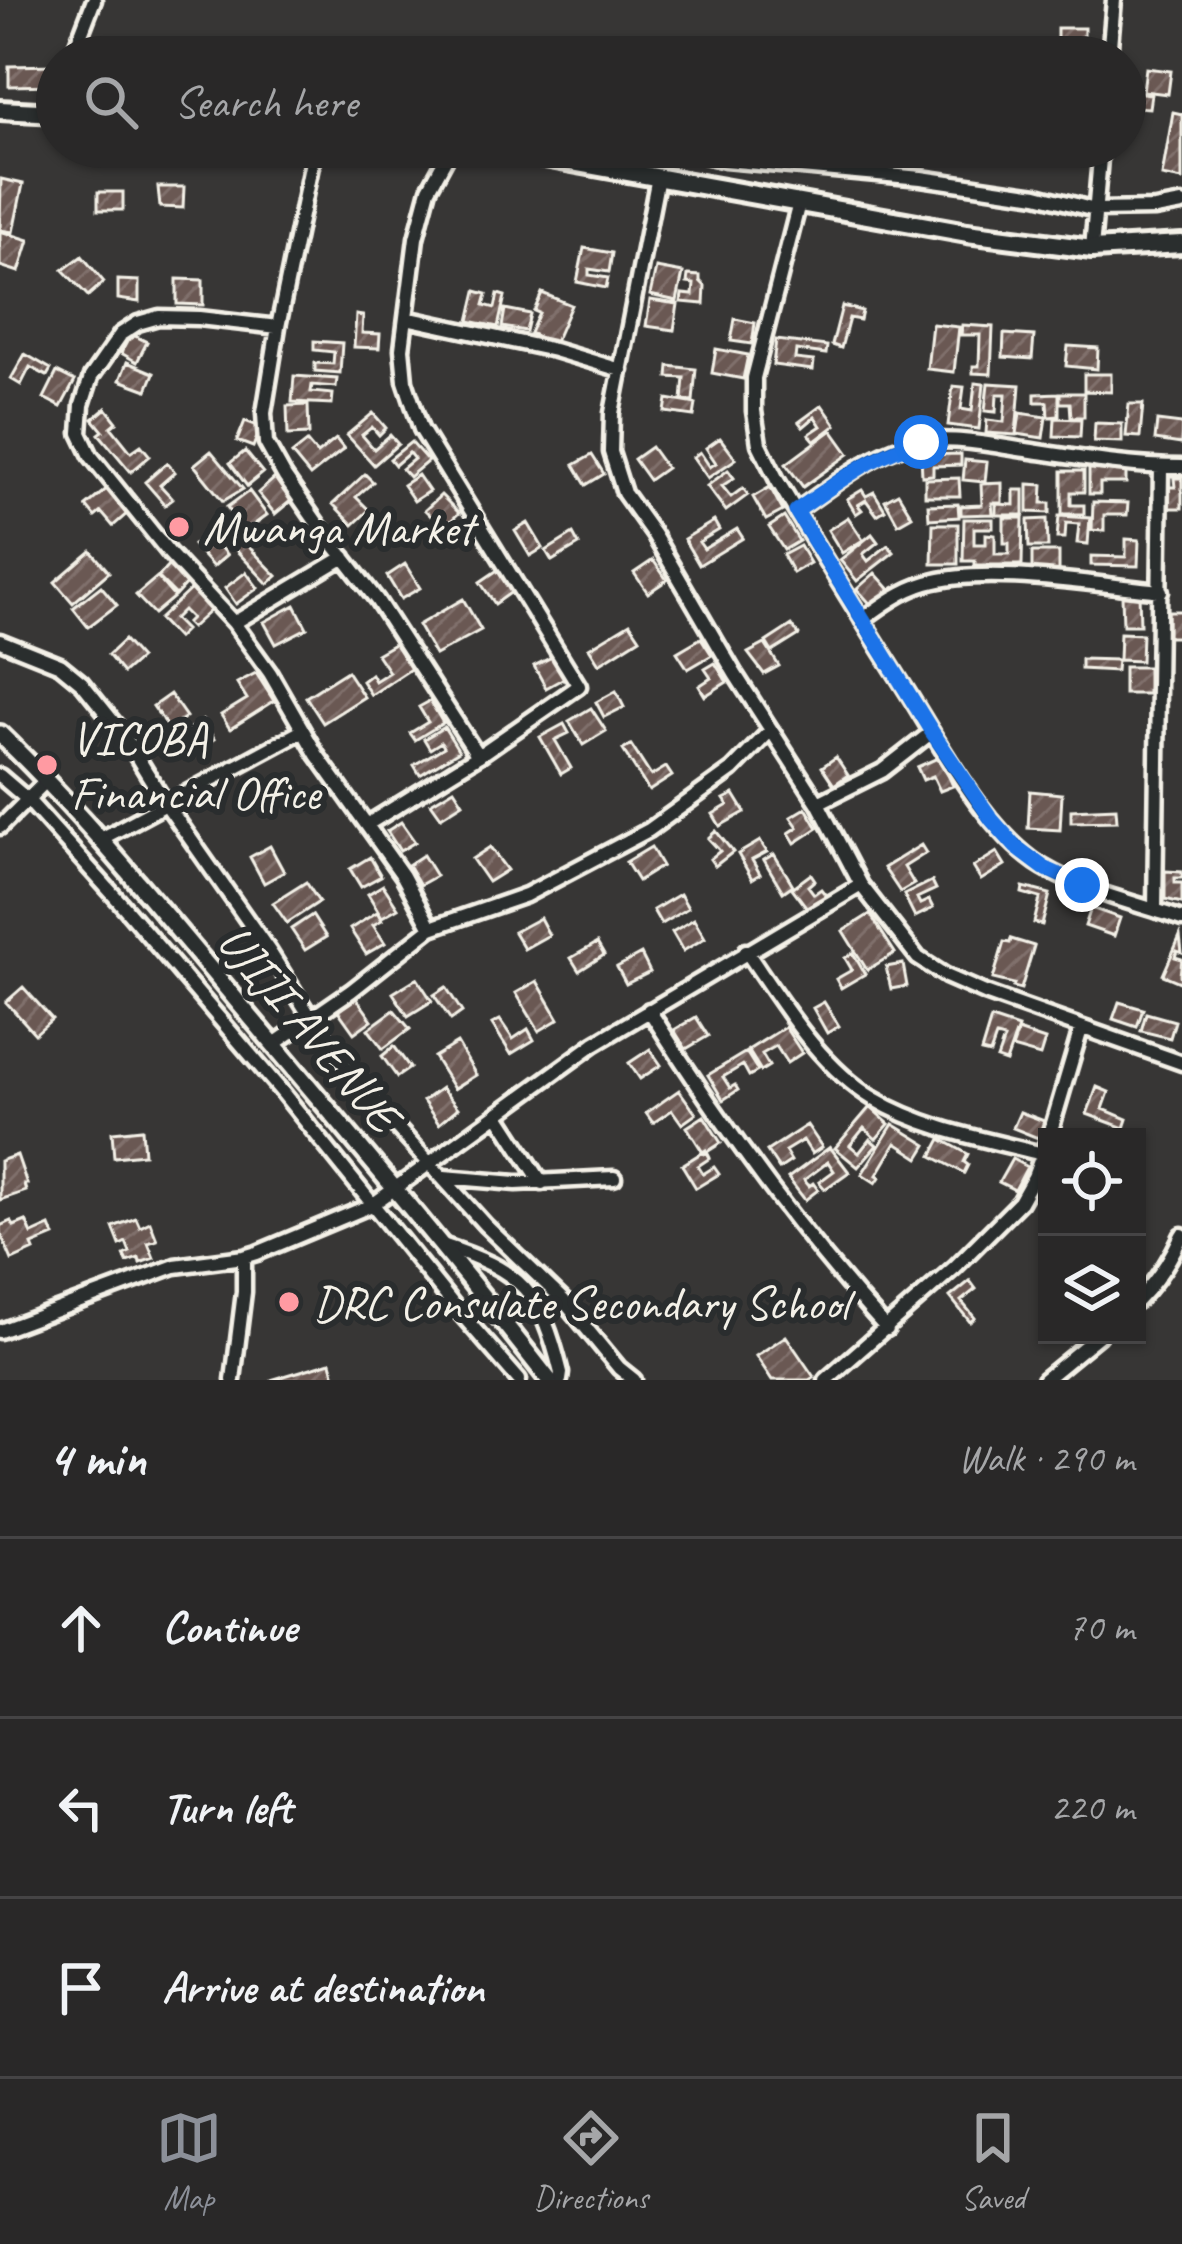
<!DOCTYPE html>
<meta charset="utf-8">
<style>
:root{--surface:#292828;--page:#313030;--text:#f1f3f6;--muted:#a5a6a8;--line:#454445;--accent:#8c9099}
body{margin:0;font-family:Caveat,sans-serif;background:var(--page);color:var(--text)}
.controls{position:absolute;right:36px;bottom:36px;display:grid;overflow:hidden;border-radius:0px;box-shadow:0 3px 9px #0004}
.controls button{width:108px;height:108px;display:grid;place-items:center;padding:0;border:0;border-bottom:3px solid var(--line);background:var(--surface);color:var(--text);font:60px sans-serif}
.stop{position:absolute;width:36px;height:36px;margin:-27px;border:9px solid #1a73e8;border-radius:50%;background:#fff}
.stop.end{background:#1a73e8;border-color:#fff;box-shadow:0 3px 12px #0008}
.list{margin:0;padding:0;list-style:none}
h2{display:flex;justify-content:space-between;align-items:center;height:156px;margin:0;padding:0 48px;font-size:51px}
h2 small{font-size:39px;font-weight:400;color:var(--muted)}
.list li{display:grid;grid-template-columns:78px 1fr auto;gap:36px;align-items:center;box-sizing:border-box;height:180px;padding:0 48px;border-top:3px solid var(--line)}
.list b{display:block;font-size:45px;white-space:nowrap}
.list em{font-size:39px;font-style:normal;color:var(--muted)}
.icon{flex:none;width:66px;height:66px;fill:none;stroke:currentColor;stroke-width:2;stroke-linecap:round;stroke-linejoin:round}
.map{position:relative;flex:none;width:1182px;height:1380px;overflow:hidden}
.search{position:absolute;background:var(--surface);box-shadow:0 3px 9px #0004;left:36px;right:36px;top:36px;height:132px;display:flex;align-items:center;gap:30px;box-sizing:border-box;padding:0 42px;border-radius:66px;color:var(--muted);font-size:45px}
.sheet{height:696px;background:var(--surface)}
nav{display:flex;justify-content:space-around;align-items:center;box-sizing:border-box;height:168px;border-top:3px solid var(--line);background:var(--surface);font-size:33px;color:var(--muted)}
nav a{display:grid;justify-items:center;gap:6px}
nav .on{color:var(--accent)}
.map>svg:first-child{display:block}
.building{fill:url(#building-hatch);stroke:#f4f1e8;stroke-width:3}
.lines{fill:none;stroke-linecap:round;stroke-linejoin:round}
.minor-casing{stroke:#f4f1e8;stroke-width:21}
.tertiary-casing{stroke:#f4f1e8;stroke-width:24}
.secondary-casing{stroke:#f4f1e8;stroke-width:26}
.minor{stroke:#2a2d2e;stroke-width:12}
.tertiary{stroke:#2a2d2e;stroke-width:15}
.secondary{stroke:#2a2d2e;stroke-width:16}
.route{stroke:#1a73e8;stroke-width:15}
.poi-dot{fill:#ff9aa2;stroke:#2a2d2e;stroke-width:4.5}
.labels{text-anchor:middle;stroke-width:12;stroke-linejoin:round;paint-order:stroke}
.poi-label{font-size:48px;fill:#f4f1e8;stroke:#2a2d2e;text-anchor:start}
.street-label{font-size:48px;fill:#f4f1e8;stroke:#2a2d2e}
</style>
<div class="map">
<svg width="1182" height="1380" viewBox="0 0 1182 1380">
<defs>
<pattern id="building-hatch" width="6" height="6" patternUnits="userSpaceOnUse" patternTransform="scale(3)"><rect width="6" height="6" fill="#6a5853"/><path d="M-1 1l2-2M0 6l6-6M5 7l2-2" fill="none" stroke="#80706c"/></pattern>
</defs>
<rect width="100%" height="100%" fill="#373635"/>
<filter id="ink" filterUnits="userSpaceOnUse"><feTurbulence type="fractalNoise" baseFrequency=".00833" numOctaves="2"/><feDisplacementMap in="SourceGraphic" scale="24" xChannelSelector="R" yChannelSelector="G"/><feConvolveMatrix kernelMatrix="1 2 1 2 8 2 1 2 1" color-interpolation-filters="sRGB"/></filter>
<g filter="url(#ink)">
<path class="building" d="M1057,28H1084V57H1057Z
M56,65V85L9,86V66Z
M1146,68L1171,71L1168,94L1143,91Z
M1125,91L1151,94L1149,108L1125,106Z
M1173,112L1182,114V180L1162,176Z
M1,179L23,184L13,232L0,230Z
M158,187H184L183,208L160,207Z
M98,192H123V210H98Z
M0,231L29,240L19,272L0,266Z
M584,248L612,253L609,272L589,269V275L608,278L606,288L577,282Z
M82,256L104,282L88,296L63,270Z
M656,268L683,273L677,301L650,295Z
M688,275L700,276V281L705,286L704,304L681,302L682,294L693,295L694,284L687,283Z
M177,279L203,280V305L177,304Z
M118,280L139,281V302L118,299Z
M476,291L487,294L484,305L495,308L498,294L505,296L498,327L469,321Z
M542,293L571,305L554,344L530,333L539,313L534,311Z
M650,300L678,304L674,330L646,326Z
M842,306L862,311L860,320L849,318L841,348L832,345Z
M505,309L530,314L526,331L502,327Z
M356,315L363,316L362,333L380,334L379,348L354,347Z
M735,319L755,323L752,344L731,341Z
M932,324L959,327L954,372L927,369Z
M962,325L993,327L991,374L973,373V366H979L980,335H961Z
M131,334L147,342L137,362L121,353Z
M1004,334L1034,336L1032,359L1003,357Z
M776,340L827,346L826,354L796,350L795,359L814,361L813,370L773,365Z
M314,341L342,343L340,373L315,371V363L333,364L334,352L314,350Z
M1068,346L1098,348L1097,369L1066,366Z
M716,349L748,355L743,379L712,373Z
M25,354L51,369L47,376L30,367L21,385L11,379Z
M127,362L154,373L147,390L120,380Z
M669,366L696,369L693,401L682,400L684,378L668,377Z
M57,372L75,381L61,407L44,398Z
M1084,374H1111V392L1084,391Z
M294,376L337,379L336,387L312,385L311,392L333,394L332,404L292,402Z
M975,383L984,384L979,429L948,425L953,386L964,387L961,409L972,411Z
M988,383L1020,385L1016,435L986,433L987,420L1004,422L1006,394H997L996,412L985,411Z
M1059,393V416L1048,417L1047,402H1035V394Z
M1060,393H1084V417H1071L1070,403H1060Z
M667,399L696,404L694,416L665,412Z
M1129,404H1143L1140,437L1126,436Z
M308,405L309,434L288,435L287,406Z
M822,405L836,425L815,441L809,434L821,426L815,417L803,427L799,422Z
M106,408L117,422L111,427L131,452L141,445L150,456L131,472L99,434L103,431L93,419Z
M373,413L386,428L379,435L372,427L362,435L374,449L390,435L398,444L374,465L347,435Z
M1020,413L1046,417L1043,438L1017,434Z
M1055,418L1081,419L1080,437L1054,436Z
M245,421L261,427L253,447L237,441Z
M1157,421L1182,424L1181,444L1155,440Z
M1095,423L1122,424V442L1094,441Z
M832,430L849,454L803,487L786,464Z
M720,438L736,459L708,478L693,457L700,452L710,467L716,463L706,448Z
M336,439L344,449L310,476L292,454L307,442L317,454Z
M411,442L428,461L409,477L402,469L414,459L409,453L395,465L390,459Z
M651,447L666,468L649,480L634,459Z
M211,451L243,489L223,501L194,465Z
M245,451L263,473L247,486L230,463Z
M961,454V465L933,466V475L922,476L921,455Z
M592,455L604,474L586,485L574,465Z
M965,460L987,462L985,482L963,480Z
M167,463L175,472L160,485L173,499L165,505L145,482Z
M1089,469H1126V483H1100V494H1089Z
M728,470L734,478L722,486L731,497L743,488L748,495L726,511L707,486Z
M1062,471H1084V492H1071V505H1084V514H1062Z
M365,474L373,482L356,497L369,510L353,525L333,504Z
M418,475L429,491L414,501L403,485Z
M275,478L293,499L275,514L258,493Z
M959,478L960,496H925V479Z
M1174,478H1182V508H1168L1167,487H1175Z
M1002,483V503H992L993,514L961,515V506L982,505L981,484Z
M1028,484L1043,485L1042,503H1050V513L1028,512Z
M109,487L130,511L113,526L101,512L95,517L86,506Z
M770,487L783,511L766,520L753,497Z
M862,490L866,496L874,492L885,510L877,515L866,500L858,505L862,510L856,514L847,499Z
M1014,490H1024V515H996V504L1014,505Z
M249,491L267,515L245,531L227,507Z
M898,493L912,516L898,524L885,500Z
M441,495L459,513L443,528L425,510Z
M1093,502L1128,503L1127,515H1104V531L1092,530Z
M958,504L959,517L929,519L928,505Z
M1059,516L1090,518L1088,544L1077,543L1079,524L1066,523L1065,538H1057Z
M784,517L799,541L784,550L769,527Z
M848,517L863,540L842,553L828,530Z
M1004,518H1023L1022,565H975V561H963L964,519H993V528H974V544H986V534L995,535V554H1009V543H1004Z
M1047,519L1048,547H1029L1028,520Z
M714,521L719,530L699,542L704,549L737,529L743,538L699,565L684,539Z
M528,523L543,548L530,556L515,531Z
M933,524H958V564H932Z
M250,531L257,539L249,547L277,576L268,584L233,547Z
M207,533L227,555L213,567L193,545Z
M573,534L579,545L552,561L546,551Z
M872,534L878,542L863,554L868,561L888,545L894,552L857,581L840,560Z
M1126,539L1139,540L1138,566L1091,565V556L1126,557Z
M800,546L810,563L793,573L783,555Z
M91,551L109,572L73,603L55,582Z
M1032,552H1059V571H1032Z
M653,560L667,580L648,593L634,573Z
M170,564L187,583L176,595L158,577Z
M405,564L420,588L401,599L387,576Z
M499,569L513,591L495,604L480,582Z
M246,572L258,588L236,604L225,588Z
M875,573L892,592L874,608L857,589Z
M157,577L174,597L154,614L136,595Z
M101,586L117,605L88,627L73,608Z
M192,588L212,609L191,628L186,623L191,618L183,610L174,619L185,630L177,638L159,619Z
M1139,594L1140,625H1123L1122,595Z
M463,599L481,630L435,655L418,625Z
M295,605L307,628L276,644L264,622Z
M1168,611H1182V637H1168Z
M630,623L640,638L599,664L589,648Z
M792,625L799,635L772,652L766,642Z
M1120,633L1142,634L1141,661L1119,660Z
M701,638L712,655L688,669L677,652Z
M124,640L140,658L123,673L108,655Z
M396,643L412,668L371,695L362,681L371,674L375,681L389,672L377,654Z
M765,644L779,666L764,674L748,653Z
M554,656L566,677L546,688L534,666Z
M1081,659L1117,660L1116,671L1081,669Z
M715,663L727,682L705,696L699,686L711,678L705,669Z
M1124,667H1148V694H1124Z
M347,671L364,697L323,723L306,697Z
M256,673L274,701L230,729L221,715L247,699L237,683Z
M616,691L624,707L604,717L596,702Z
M170,694L186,717L169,729L153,706Z
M430,701L443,723L415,740L410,733L428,722L419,707Z
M591,708L606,731L583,745L569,721Z
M203,720L214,739L186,756L175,737Z
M564,724L569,733L555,740L571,768L561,774L540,737Z
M444,727L459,751L420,775L414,765L444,747L441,742L430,749L424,739Z
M631,745L651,776L666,767L672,776L649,791L623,750Z
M836,757L848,775L834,785L822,767Z
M940,757L953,786L940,791L933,776L923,780L917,767Z
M280,776L289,794L264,807L254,790Z
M454,789L463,803L441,817L431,803Z
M1030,791L1062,794L1060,830L1028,828Z
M734,794L745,812L720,826L713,814L728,805L724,799Z
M806,808L818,828L795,843L789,833L798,827L791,817Z
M1116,808L1117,821L1071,822V810Z
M401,822L415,842L400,851L387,831Z
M716,831L733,852L715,866L710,859L720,851L708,838Z
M760,841L767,852L752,860L760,874L752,879L738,854Z
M921,845L926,853L904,867L914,884L900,892L884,868Z
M270,846L284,872L264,883L250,857Z
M490,847L507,870L488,882L472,859Z
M651,847L662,866L638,881L626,862Z
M997,852L1005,865L981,880L973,867Z
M774,854L793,885L783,892L764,860Z
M423,855L436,876L420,885L408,865Z
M370,857L381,876L361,887L350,869Z
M1165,871L1182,872V878H1175V883H1182V903L1165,899Z
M811,874L815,880L808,886L814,894L821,889L828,898L810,912L792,888Z
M932,881L936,889L917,898L920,904L929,900L933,908L915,917L904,895Z
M306,882L319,902L287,923L273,903Z
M383,885L398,908L382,917L368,894Z
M1023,887L1050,894L1042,925L1034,923L1040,898L1022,893Z
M680,894L688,908L661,924L653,910Z
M1091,908L1120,918L1114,936L1085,926Z
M377,912L382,920L373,925L385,943L366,954L350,929Z
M870,914L895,953L867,970L843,931Z
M312,915L326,937L305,950L291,929Z
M540,918L549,935L524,949L514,932Z
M694,919L705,938L683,951L672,932Z
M1180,936L1182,953L1177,951L1175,957L1182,959L1180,975L1182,983L1163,975Z
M1011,939L1034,946L1021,989L1013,987L1014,984L993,979L1004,942L1010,943Z
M597,943L604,955L579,971L571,958Z
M853,953L865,974L841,988L836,979L852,970L845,958Z
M641,954L650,972L626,984L617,967Z
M903,964L907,986L891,989L886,967Z
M417,978L432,1001L408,1016L393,993Z
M537,981L559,1019L539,1031L516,993Z
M23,987L52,1019L35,1034L6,1002Z
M446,987L462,1012L451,1020L434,995Z
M355,996L372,1020L354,1033L337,1009Z
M824,1002L839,1026L827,1033L813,1008Z
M1119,1002L1143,1009L1137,1027L1113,1019Z
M394,1010L410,1029L383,1049L368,1029Z
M1146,1013L1175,1021L1170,1038L1141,1031Z
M696,1017L708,1036L686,1049L674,1030Z
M991,1019L1018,1028L1006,1062L997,1059L1004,1039L996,1037L990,1054L981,1052Z
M500,1020L513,1039L528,1029L534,1040L511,1054L492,1024Z
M785,1027L802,1053L787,1063L776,1046L762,1054L769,1066L761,1071L748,1050Z
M1018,1031L1045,1040L1040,1056L1012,1048Z
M457,1043L476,1075L454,1089L434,1057Z
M394,1046L410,1068L397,1077L382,1056Z
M650,1049L661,1065L640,1079L629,1063Z
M746,1052L758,1071L749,1076L743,1065L723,1077L730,1088L735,1085L738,1090L723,1100L708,1075Z
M1097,1087L1109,1092L1103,1109L1127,1119L1124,1128L1087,1114Z
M441,1088L458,1108L439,1124L423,1101Z
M679,1090L696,1114L682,1124L672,1110L653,1123L646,1113Z
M870,1107L889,1124L876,1139L864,1128L850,1145L859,1153L870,1139L877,1145L858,1167L835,1148Z
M1020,1112L1044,1121L1038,1138L1013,1128Z
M704,1116L721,1143L704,1154L687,1127Z
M893,1124L927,1145L919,1158L896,1143L877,1175L880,1177L876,1183L862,1174Z
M807,1125L822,1147L812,1154L803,1140L785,1151L791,1161L779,1169L767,1151Z
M142,1129L144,1154L114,1157L112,1132Z
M941,1139L968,1154L964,1162L968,1165L964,1173L932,1156Z
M830,1147L849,1172L825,1189L819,1182L834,1171L828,1162L804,1180L809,1186L813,1183L818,1190L805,1200L788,1178Z
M706,1150L710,1158L698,1166L703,1174L714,1167L719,1174L696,1188L682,1165Z
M17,1155L27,1184H24L26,1191L0,1200V1161Z
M1012,1159L1027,1167L1015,1190L999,1182Z
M136,1218L140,1227L150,1222L157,1240L148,1243L154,1258L140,1263L139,1258L127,1262L124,1255L130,1252L126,1242L120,1245L113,1227Z
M11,1221L14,1226L26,1221L32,1234L50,1226L54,1236L32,1245L34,1250L12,1260L0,1232V1226Z
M970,1281L976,1289L961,1301L975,1318L970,1322L950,1297Z
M786,1336L814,1377L809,1380H772L756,1356Z
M331,1362L335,1377L324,1380H271Z"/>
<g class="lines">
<g class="minor-casing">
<path id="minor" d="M72,57L94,0
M1109,57L1114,0
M315,147L278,327L264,413L266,443L285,477L319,526L377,600L478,756
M672,147L725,160L921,178L1037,195L1095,210L1155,209L1182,204
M658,177L612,413L611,452L624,493L654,535L735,674L818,803L861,885L918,958L946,976L985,993L1182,1063
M799,203L754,378V411L759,444L777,480C820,552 864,623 908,693C942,748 988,834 1043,867C1085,892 1137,903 1182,919
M1092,249L1101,147
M406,318L554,350L621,370
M278,327L199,318L159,317L138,323L121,334L91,377L82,405L80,433L91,456L170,554L234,623L270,673L317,755L403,876L431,928
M796,511C830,488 867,456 907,445C944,434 989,445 1026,450C1078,458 1130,467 1182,467
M862,620C882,605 903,590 927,583C987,565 1097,585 1161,591
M234,623L344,557
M0,641L60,665L82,683L123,734L166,804L269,951L311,1018L364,1091L485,1225L563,1300L619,1368L634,1380
M0,776L28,800L119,901L283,1093L456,1308L519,1380
M818,803L882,771L932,732
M368,824L478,756L579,686L421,429L405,381L402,349L416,238L429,189L452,147
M0,827L47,780
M101,839L302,731
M1155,910L1161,467
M746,951C782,1003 819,1066 874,1099C924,1129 987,1140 1043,1154
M649,1010C720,1123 797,1230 887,1329
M274,1044L351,991L431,928L526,895L649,830L732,770L770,731
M498,1115L542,1183
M1049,1137L1081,1029
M444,1177L516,1183L614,1178
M442,1245C522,1271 541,1291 561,1373L560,1380
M1137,1301C1157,1281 1170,1261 1182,1235
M0,1331L175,1266L244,1257L257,1253L372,1205L594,1044L861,885
M233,1380L244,1292V1257
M826,1380L955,1267L1020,1202L1034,1177L1047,1142
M1044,1380L1099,1335"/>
</g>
<g class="tertiary-casing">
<path id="tertiary" d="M0,734C88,819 164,914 242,1007C346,1130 450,1253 549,1380"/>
</g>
<g class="secondary-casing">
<path id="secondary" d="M0,110L57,113
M489,147L967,233L1092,249L1182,244"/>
</g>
<use href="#minor" class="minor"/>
<use href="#tertiary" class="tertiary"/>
<use href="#secondary" class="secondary"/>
</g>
</g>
<g class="lines" filter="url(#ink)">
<path class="route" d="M921,442C875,452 835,485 796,511L932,732L992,820L1016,847L1044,868L1082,885"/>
</g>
<g class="poi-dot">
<circle cx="179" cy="527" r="12"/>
<circle cx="47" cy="765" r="12"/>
<circle cx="289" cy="1302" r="12"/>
</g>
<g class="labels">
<g class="poi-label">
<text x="203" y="544">Mwanga Market</text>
<text x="71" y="754">VICOBA<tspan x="71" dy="55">Financial Office</tspan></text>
<text x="313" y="1319">DRC Consulate Secondary School</text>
</g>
<g class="street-label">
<text transform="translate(310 1027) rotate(50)" y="17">UJIJI AVENUE</text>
</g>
</g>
</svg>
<div class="controls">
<button><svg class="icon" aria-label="locate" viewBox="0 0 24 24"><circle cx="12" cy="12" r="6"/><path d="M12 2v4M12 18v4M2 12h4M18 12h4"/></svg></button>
<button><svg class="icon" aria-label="layers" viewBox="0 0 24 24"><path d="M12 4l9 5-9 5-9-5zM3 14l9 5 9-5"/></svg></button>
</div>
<div class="stop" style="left:921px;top:442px"></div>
<div class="stop end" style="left:1082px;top:885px"></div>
<div class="search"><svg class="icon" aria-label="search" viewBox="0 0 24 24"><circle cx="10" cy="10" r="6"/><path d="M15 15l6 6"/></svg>Search here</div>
</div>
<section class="sheet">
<h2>4 min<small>Walk · 290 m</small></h2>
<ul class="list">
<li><svg class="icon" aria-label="ahead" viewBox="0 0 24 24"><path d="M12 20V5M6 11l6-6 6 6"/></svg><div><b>Continue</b></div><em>70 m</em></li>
<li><svg class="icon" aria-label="left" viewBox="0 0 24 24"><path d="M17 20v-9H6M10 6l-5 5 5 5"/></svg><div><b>Turn left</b></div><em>220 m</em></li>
<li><svg class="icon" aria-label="arrive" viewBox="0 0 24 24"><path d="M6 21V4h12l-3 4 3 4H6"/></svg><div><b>Arrive at destination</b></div></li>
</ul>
</section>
<nav>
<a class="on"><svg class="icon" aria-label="map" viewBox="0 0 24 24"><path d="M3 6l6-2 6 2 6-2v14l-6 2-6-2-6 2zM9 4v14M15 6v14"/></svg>Map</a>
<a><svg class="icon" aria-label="directions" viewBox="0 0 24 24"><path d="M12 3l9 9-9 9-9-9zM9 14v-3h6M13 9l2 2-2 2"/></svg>Directions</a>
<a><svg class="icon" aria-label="saved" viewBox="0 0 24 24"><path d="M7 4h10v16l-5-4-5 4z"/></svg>Saved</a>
</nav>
